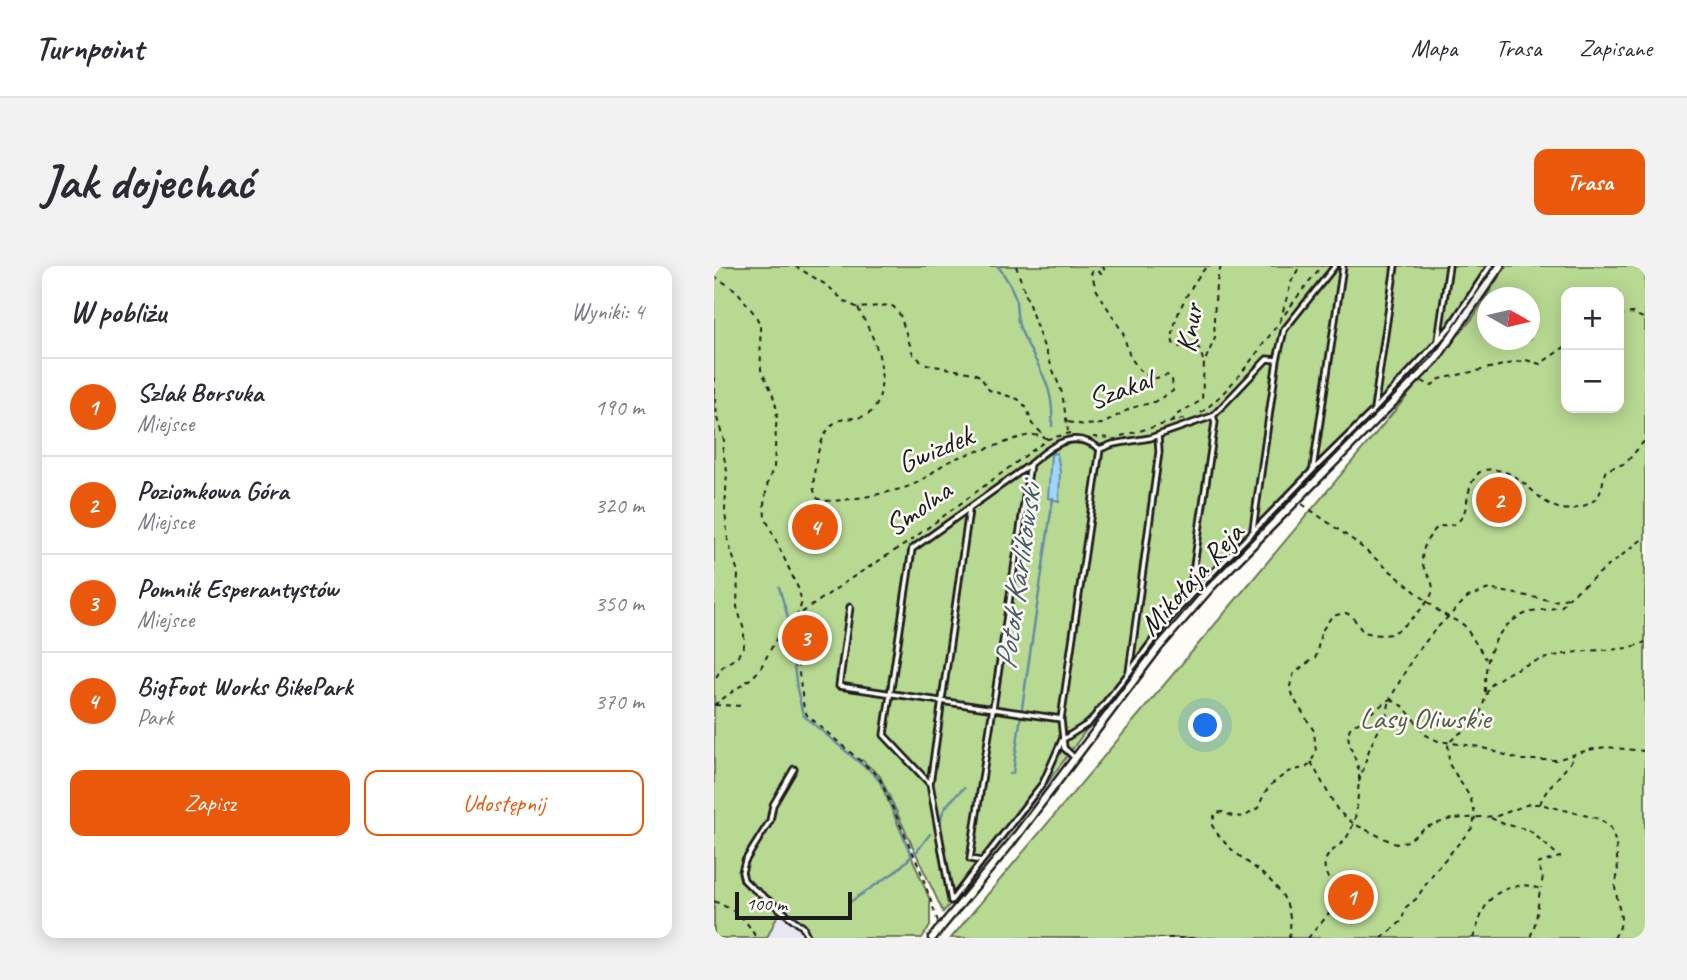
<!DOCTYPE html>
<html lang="pl">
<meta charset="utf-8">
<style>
:root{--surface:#fff;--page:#f2f2f3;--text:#2b2b33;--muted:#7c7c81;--line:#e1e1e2;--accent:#ea580c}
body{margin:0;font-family:Caveat,sans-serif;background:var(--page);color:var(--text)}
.controls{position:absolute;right:21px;top:21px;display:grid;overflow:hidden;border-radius:14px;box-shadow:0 4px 18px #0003}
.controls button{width:63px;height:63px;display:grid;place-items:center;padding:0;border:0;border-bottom:2px solid var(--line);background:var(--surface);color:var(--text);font:35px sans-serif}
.compass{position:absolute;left:763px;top:21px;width:63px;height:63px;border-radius:50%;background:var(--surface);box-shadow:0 4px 18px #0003;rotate:98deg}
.scale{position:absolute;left:21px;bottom:18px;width:117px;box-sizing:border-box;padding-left:7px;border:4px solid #1c1c1c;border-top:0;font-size:19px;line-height:24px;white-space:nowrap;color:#1c1c1c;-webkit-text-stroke:5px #fdfcf7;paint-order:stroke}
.you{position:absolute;left:492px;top:460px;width:24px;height:24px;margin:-18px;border:5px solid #fff;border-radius:50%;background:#1a73e8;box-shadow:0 0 0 10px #1a73e833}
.badge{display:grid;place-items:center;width:46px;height:46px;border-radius:50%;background:var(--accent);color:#fff;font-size:23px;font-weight:700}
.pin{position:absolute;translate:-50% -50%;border:4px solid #fff;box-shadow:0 2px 7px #0006}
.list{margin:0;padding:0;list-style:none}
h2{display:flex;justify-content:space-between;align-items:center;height:91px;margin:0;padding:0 28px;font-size:30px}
h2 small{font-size:23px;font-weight:400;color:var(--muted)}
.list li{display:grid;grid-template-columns:46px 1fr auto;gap:21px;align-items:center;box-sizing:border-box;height:98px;padding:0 28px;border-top:2px solid var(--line)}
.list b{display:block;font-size:26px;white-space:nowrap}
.list p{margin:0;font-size:23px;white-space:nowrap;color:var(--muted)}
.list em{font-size:23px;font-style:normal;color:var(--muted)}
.actions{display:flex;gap:14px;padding:21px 28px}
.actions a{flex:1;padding:16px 0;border:2px solid var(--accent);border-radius:14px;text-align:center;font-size:24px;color:var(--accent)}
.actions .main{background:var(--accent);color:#fff}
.map{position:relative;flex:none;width:931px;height:672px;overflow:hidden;border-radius:14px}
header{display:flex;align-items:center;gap:42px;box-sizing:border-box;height:98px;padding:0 35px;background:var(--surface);border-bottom:2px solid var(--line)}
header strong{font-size:33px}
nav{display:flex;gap:38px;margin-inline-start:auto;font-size:24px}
.intro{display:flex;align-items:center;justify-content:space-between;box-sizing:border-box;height:168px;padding:0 42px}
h1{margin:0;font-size:49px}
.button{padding:18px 32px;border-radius:14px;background:var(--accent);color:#fff;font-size:24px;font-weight:700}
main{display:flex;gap:42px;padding:0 42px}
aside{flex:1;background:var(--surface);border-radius:14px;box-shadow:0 4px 18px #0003}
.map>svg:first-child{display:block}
.built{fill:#e7e6f2}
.green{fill:#b8d992;stroke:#6a7a57;stroke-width:2;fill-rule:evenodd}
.water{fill:#9ed6fd;stroke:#6a8ca3;stroke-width:2}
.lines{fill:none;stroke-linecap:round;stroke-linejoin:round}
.stream{stroke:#6a8ca3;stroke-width:2.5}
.service-casing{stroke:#1c1c1c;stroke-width:9}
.minor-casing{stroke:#1c1c1c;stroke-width:11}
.path{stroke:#1c1c1c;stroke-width:2;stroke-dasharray:5 5;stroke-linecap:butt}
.service{stroke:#fdfcf7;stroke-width:3.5}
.minor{stroke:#fdfcf7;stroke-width:6}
.labels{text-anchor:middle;stroke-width:5;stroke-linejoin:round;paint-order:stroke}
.street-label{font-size:30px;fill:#1c1c1c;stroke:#fdfcf7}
.park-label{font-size:30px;fill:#535e45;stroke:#fdfcf7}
.water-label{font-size:32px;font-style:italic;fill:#4a5d6b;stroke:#fdfcf7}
</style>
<header>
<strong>Turnpoint</strong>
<nav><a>Mapa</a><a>Trasa</a><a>Zapisane</a></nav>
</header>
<div class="intro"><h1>Jak dojechać</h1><a class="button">Trasa</a></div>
<main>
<aside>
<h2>W pobliżu<small>Wyniki: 4</small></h2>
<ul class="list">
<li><span class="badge">1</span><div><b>Szlak Borsuka</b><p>Miejsce</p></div><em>190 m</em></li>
<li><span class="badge">2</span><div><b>Poziomkowa Góra</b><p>Miejsce</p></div><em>320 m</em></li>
<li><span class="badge">3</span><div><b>Pomnik Esperantystów</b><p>Miejsce</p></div><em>350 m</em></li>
<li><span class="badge">4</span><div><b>BigFoot Works BikePark</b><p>Park</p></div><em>370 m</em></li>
</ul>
<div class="actions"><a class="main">Zapisz</a><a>Udostępnij</a></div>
</aside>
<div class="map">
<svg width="931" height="672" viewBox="0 0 931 672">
<rect width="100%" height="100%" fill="#fdfcf7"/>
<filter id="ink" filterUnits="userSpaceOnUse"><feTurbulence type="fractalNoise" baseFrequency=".0143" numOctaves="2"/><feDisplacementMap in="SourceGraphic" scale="14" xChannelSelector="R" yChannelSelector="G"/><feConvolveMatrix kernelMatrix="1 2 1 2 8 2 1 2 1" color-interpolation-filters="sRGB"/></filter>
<g filter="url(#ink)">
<path class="built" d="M0,598L89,664L91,672H0Z"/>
<path class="green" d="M0,0H778C694,132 569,230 466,346C381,442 315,553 229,646L166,510L148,494L146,496L164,511L216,634V660L208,672H91L89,664L65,646L53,672H0Z
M792,0H931V672H237L758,53ZM852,26H905V142H852ZM774,32H816V74H774Z"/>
<path class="water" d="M343,187L346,206L345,235L334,232L337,188Z"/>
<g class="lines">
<path class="stream" d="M284,0C291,10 300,23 302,35C303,44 302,52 306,62C321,100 341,115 338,160
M65,321L74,352
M75,362L83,423L89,449L152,502
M308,442L339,232
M156,505C175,519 187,565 197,588
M296,508L299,507L307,449
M227,558C225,543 240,532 250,522
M136,636L181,606L204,584L216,568"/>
<g class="service-casing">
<path id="service" d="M724,74L735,0
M660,143L681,0
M599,202L629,0
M539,263L563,94L570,64L621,0
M476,327L501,156L499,150
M136,341L125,420L347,453
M415,406L445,186L444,169
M361,492L350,482L347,453L386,183
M80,503L59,539L56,555L31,595L28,606L30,614L36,620L89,661L94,672
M216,518L170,469L198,283L314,200
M267,595L256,593L316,198C338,180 358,162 386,183L399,178L436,172L499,150L553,93L563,94
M237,635L329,517L348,474L375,457L414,408L451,358L476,330L599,204L659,145L717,83L736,61L776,0
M237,635L216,518L255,244"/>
</g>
<g class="minor-casing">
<path id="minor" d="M218,672L297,577L445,381L497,321L722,93L786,0"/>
</g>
<path class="path" d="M81,0L114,20L130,35L144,42L175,39L180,41L186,49L199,88L207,95L215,99L259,107L266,110L275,124L304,133L313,142L318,158L331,170
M302,0L325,68L348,127L354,165
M0,10L23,25L42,50L46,59L47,104L58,126L63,144L60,201L54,215L50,238L51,251L84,322L88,336L83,350L82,386L90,443L93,449L165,511L206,603L224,656
M144,42C159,71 170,89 167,122C166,130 164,140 157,146C147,155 132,150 122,156C105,166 98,206 100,224C101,228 102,232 105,233C114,240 186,225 198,219C213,213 224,200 238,194C251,188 265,185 278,181C292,177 305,170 319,169C325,169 329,171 334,173
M905,49L918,47L931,53
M566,55L578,14L586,0
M489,94L486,84L481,78L464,81L459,77C456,54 478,17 493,0
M0,112L3,152L10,175L9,186L13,205L11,245L14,275L24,306L23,341L30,364V380L23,391L8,401L0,415
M708,115L717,120L726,113L812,94L826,98L852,80
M487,147C538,106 566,48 608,0
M354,156L370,159L389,158L417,142L440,136L459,125L458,113L453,109L439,113L426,104L416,91L409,67L382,23L377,6L381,4L387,7L391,6L389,0
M457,156L462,149L488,134L490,97L501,72L500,53L502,19L507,0
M407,170L472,152
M379,171L398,172
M588,238L639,274L727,347L750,359L772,393
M83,385L93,376L91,354L84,350
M771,426C770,395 779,361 811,348C822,344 836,344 848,340L854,332L931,271
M0,439L39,411L46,403L65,368L76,355L136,313L193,277L334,173L356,167
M1,439L31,440
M597,496L624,545L640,558L682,578L694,575L712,561L737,553L783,550L815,538H826L886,553L897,562L902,578L904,606L901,621L907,652L906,661L900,672
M645,516L656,481L673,448L676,433L690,441L712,469L724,475L766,481L807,494H842L874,484L892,481L931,485
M826,538C833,518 851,508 860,490
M777,552L790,558L815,564L846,591L823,598L829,610L827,622
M0,635C21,645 31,650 42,672
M444,672H502
M575,672C586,609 522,604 498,559L501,547L509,546L518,550L530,551L544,542L551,526L559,517L574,506L593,501L597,496L602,486L600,465L580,433L576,420L580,407L602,391L607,366L618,350L632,347L638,350L649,366C658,368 667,370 676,368C686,366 715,338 718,327C721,317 714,311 710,302C704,287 714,269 725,260C765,263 743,219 769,204C814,197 826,256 866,241C873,239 880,236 884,230C890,222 888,212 892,204L912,197L931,174
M594,672C602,662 615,650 620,638C627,622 605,610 612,593C616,584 625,581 631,574C645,554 643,535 645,513C647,495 629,478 636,462L676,433L698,393L720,365L754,331L775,323L840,335L854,332
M668,672L688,655L691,642L702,633L721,605L758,562L761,551L760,544L756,531L735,498L734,477C743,469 755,461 763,452C772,440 769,424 782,415C808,396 842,388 873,385C894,383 913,385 931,376
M759,672C769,647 770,628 799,621C811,618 815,619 826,623L822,655L816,672"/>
<use href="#service" class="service"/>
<use href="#minor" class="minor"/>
</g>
</g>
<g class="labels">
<g class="street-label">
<text transform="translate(475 62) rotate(-81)" y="10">Knur</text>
<text transform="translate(406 123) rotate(-20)" y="10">Szakal</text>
<text transform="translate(221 183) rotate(-23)" y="10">Gwizdek</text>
<text transform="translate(204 242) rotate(-35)" y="10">Smolna</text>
<text transform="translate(477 313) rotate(-48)" y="10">Mikołaja Reja</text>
</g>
<g class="park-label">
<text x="711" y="462">Lasy Oliwskie</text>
</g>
<g class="water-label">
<text transform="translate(303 311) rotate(-82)" y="11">Potok Karlikowski</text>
</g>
</g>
</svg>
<div class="controls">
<button>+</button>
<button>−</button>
</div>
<svg class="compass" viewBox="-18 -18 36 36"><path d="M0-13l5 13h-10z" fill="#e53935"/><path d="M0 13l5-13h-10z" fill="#7c7c81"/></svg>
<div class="scale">100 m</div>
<div class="you"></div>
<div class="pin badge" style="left:637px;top:631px">1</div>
<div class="pin badge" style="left:785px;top:234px">2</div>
<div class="pin badge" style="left:91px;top:372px">3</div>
<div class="pin badge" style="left:101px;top:261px">4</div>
</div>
</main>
